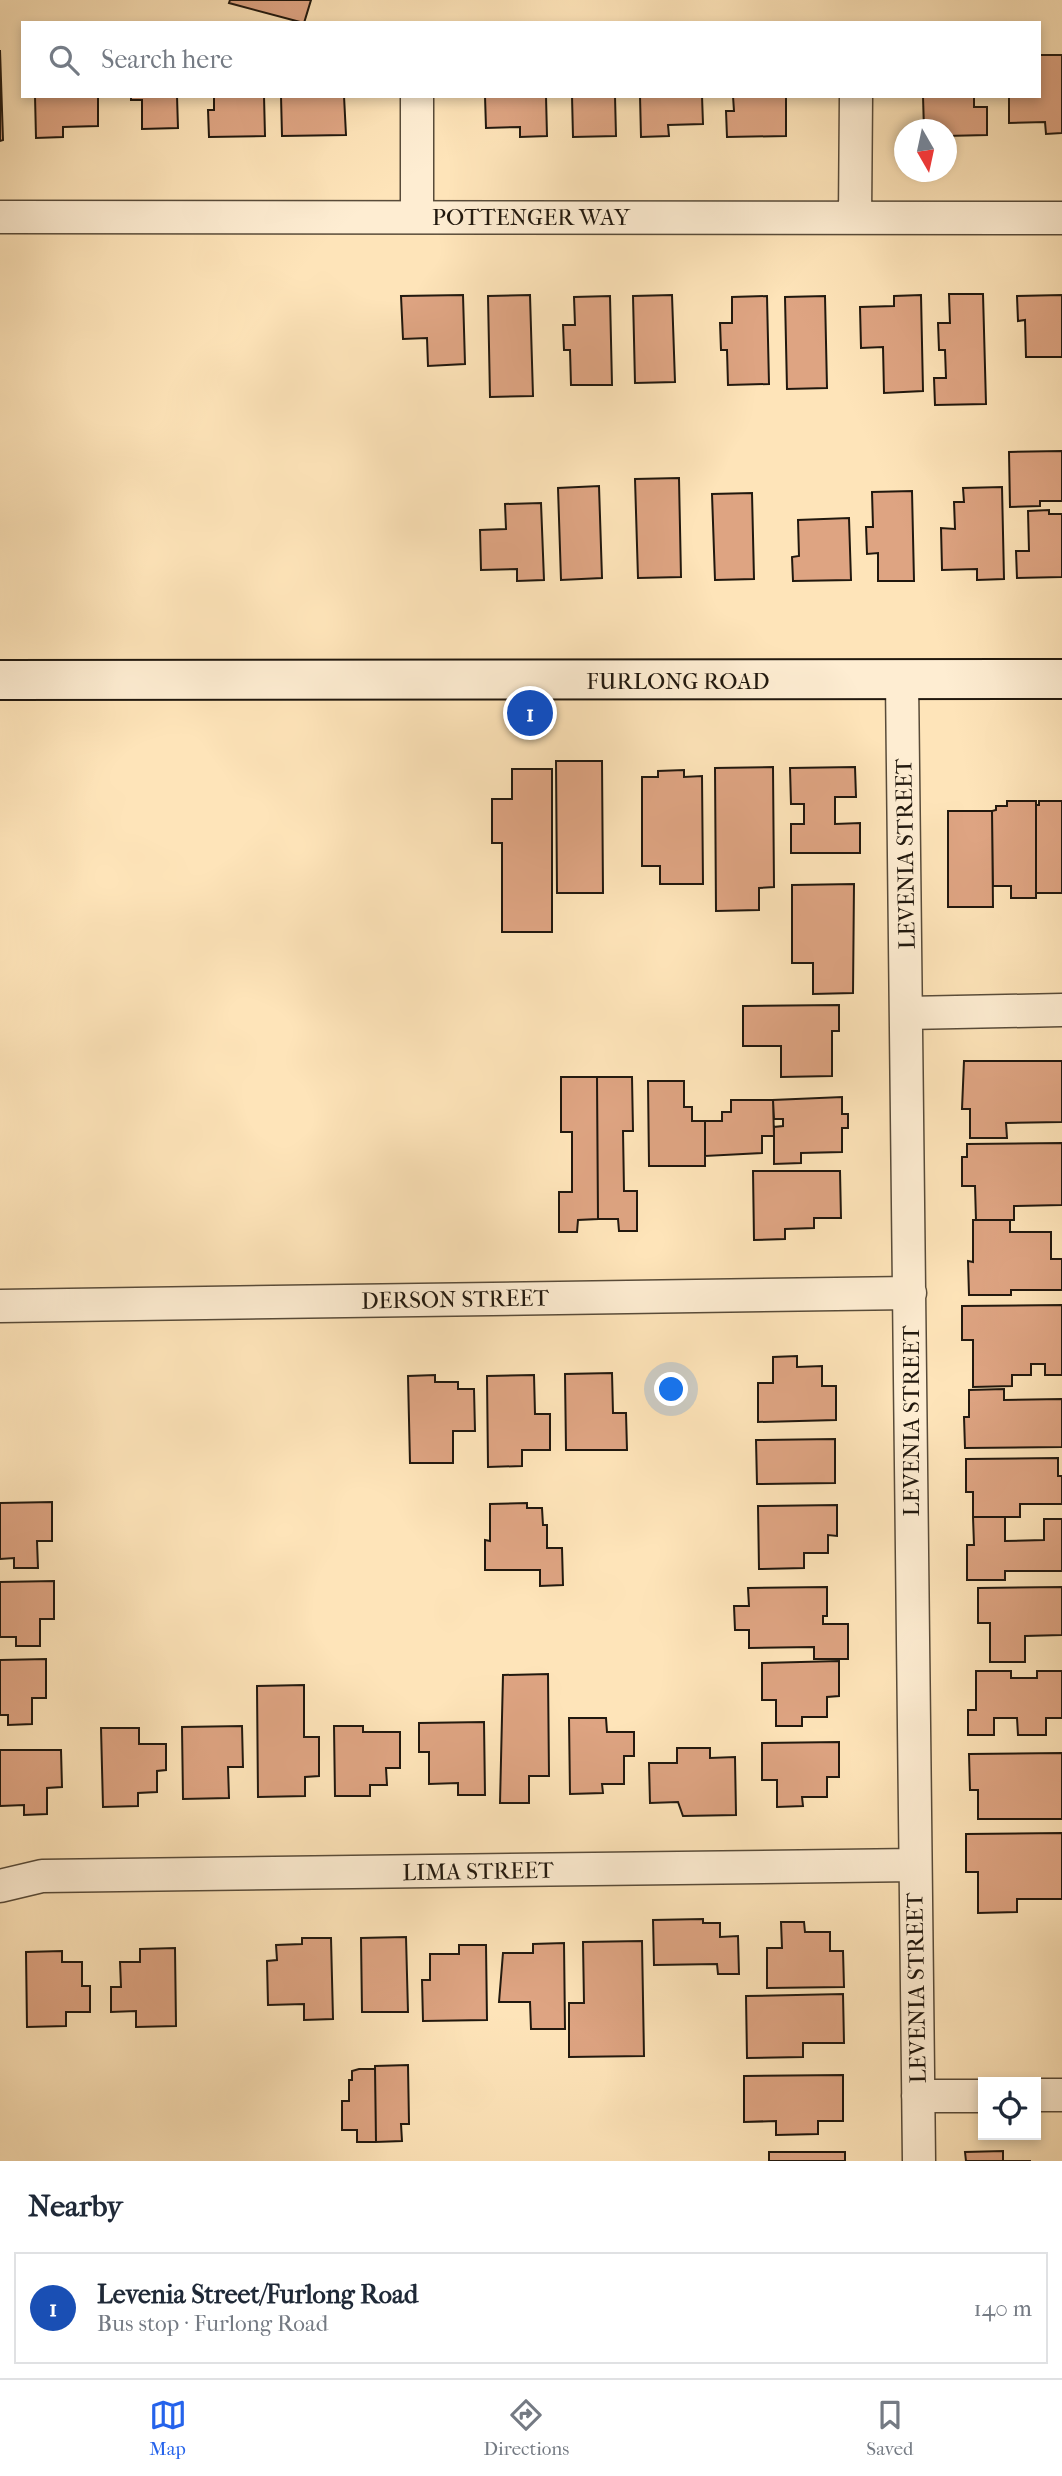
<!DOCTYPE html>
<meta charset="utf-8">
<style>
:root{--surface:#fff;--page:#f2f2f3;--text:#1f2937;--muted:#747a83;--line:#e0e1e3;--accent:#2563eb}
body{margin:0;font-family:"IM FELL French Canon",serif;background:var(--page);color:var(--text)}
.controls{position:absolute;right:21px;bottom:21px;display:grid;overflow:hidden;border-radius:0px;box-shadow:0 4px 10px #0003}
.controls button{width:63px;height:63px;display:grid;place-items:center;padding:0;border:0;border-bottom:2px solid var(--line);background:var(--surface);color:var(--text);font:35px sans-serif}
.compass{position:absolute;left:894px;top:119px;width:63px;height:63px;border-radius:50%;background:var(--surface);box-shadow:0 4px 10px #0003;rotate:171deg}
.you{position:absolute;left:672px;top:1390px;width:24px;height:24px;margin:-18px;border:5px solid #fff;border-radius:50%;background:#1a73e8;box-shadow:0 0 0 10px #1a73e833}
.badge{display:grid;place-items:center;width:46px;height:46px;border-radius:50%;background:var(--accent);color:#fff;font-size:23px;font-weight:700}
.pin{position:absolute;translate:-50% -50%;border:4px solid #fff;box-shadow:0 2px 7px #0006}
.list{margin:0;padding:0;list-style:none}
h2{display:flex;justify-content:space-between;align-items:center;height:91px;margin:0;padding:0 28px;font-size:30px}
h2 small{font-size:23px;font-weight:400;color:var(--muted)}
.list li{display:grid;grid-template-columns:46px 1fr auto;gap:21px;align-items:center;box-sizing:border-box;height:112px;margin:0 14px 14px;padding:0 14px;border:2px solid var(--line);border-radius:0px}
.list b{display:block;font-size:26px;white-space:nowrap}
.list p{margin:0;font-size:23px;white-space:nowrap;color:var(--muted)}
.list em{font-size:23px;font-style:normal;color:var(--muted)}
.icon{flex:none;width:38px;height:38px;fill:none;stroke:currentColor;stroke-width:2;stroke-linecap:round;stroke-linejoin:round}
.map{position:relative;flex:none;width:1062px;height:2161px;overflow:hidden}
.search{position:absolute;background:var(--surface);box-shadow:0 4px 10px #0003;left:21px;right:21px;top:21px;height:77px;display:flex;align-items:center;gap:18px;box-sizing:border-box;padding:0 24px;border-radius:0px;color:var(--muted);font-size:26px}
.sheet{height:217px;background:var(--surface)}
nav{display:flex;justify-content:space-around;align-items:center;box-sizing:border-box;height:98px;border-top:2px solid var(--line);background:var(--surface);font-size:19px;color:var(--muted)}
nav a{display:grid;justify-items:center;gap:4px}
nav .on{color:var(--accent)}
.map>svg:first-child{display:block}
.building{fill:#dea482;stroke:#21180e;stroke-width:2}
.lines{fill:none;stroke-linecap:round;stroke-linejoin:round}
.street-casing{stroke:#584b39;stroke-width:35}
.secondary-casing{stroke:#21180e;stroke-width:42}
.street{stroke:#feedd2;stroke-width:32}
.secondary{stroke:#feedd2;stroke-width:38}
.labels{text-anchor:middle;stroke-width:5;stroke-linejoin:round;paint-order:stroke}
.street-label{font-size:23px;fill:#21180e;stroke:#feedd2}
</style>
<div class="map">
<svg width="1062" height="2161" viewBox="0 0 1062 2161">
<rect width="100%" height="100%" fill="#fee4b9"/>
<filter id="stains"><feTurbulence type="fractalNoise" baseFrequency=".00286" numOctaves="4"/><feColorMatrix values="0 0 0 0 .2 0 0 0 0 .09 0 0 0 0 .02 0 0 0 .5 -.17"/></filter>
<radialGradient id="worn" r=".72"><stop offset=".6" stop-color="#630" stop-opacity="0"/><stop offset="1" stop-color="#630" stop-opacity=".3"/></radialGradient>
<path class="building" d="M230,0H311L304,23L229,3Z
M0,50L3,140L0,141Z
M1039,55H1062V133L1046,134L1045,122L1009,123V96H1039Z
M35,96H98V126L63,127V137L36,138Z
M131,96H177L178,128L142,129V100H131Z
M214,96H264L265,136L209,137L208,110H214Z
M281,96H344L346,135L282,136Z
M485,96H546L547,136L520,137V127L486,128Z
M572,96H615L616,136L573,137Z
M640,96H702L703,124L668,125L669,136L641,137Z
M733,96H786V136L727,137L726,111H734Z
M923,96H974V107H987V135L946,136V130H924Z
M949,294H983L986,404L935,405L934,378H946L945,350H939L938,323H950Z
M463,295L465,364L428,366L427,338L403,339L401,296Z
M530,295L533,396L490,397L488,296Z
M672,295L675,382L635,383L633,296Z
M921,295L923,391L884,393L883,347L861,348L860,307L894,306V296Z
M1062,295V357H1026L1025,320L1018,321L1017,296Z
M610,296L612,385H571L570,350H564L563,325H575L574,297Z
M767,296L769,384L728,385L727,350H721L720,323H732V297Z
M825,296L827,388L787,389L785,297Z
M1062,451V501H1040V506L1010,507L1009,452Z
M679,478L681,577L638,578L635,479Z
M599,486L602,578L561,580L558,488Z
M1002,487L1004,579L977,580V569L942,570L941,528L955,529L954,502H964L963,488Z
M912,491L914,581H878V553L867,554L866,527H873L872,492Z
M752,493L754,579L715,580L712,494Z
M541,503L544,580L517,581V569L481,570L480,530L506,529L505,504Z
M1049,510V514H1062V577L1017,578L1016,551H1029L1028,511Z
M849,518L851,580L793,581L792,557L799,556L798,520Z
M556,761H602L603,893H557Z
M773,767L774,887L759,888V910L716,911L715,768Z
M855,767L856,797H835V824L860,823V853H791V824H804V804H791L790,768Z
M512,769H552V932H502V843H492V799H512Z
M684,770V777L702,776L703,884H660V866H642V777H658V771Z
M1007,801H1036V898H1011V886H993L992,811L996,810V806H1007Z
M1039,801H1062V893H1036V805H1039Z
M948,811H992L993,907H948Z
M854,884L853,993L813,994V963H792V885Z
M839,1005V1031H832V1076L781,1077V1046H743V1006Z
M964,1061H1062V1122L1006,1123L1007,1138H970V1109H962Z
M561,1077H597L598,1219L578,1220L577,1232H559V1192H572V1132H561Z
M597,1077H632L633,1131H623L624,1191H637V1231H619L618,1219H598Z
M648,1081H684V1107H692V1121H705V1166H649Z
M842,1097V1114H848V1128H842V1152L801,1153V1163L774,1164V1127L783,1126V1119H774L773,1100Z
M731,1100H773L774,1136H762V1153L705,1156V1121H722V1112H731Z
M1062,1143V1205L1014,1206V1220H976L975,1186H962V1157H967V1144Z
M753,1171H840L841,1218H814V1228L785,1229V1239L754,1240Z
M973,1220H1010V1232H1051V1259H1062V1290H1011V1295H969L968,1261L973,1262Z
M1062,1305V1375H1045V1364H1031V1375H1012V1386L973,1387V1340H962V1306Z
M797,1356V1367L822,1366V1386H836V1420L758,1422V1383H773V1357Z
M612,1373L613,1413H626L627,1450H566L565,1374Z
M435,1375V1382H458V1389H474L475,1431H453V1463H410L408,1376Z
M534,1375L535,1414H550V1450H522V1466L488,1467L487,1376Z
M1004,1389V1400L1062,1399V1447L965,1448L964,1417H969V1390Z
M835,1439V1483L757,1484L756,1440Z
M1058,1458V1476H1062V1504H1020V1517H973V1492H966V1459Z
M52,1502V1541H37L38,1568H14V1558L0,1559V1503Z
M527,1503V1508H542L543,1525H547V1548H562L563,1585L540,1586V1570H485V1540L490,1541V1504Z
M837,1505V1536L828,1535V1553H804V1568L759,1569L758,1506Z
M973,1517H1005V1541L1044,1540V1519H1062V1571H1005V1580H967V1545H974Z
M54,1581V1619H40V1646H16V1637H0V1582Z
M827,1587V1616H823V1624H848V1659H814V1647L749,1648V1630H735L734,1606H749L748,1588Z
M1062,1587V1635L1025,1636V1662H990V1623H978V1588Z
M46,1659V1698H32V1724L8,1725V1715H0V1660Z
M839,1661V1696L827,1697V1717H802V1726H776V1700H762V1663Z
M976,1671H1011V1678H1037V1671H1062V1718H1046V1735H1018L1017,1718H994V1735H968V1710H976Z
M548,1674L549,1776H529V1803H500L503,1675Z
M304,1685V1737H319V1776L305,1777V1796L258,1797L257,1686Z
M569,1718H606L607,1732H634V1756H624V1784H602L603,1793L570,1794Z
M484,1722L485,1795H458V1783L429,1784V1752H419V1723Z
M242,1726L243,1767H228L229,1798L183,1799L182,1727Z
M334,1726H363V1732H400V1768H386L387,1785H370V1796H335Z
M101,1728H139V1744H166V1770L157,1771V1792L138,1793V1806L103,1807Z
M839,1742V1777H827V1797H802L803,1806L777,1807V1780H762V1743Z
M677,1748H710V1758L735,1757L736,1815L683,1816L678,1802L650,1803L649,1763H677Z
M0,1750H61L62,1787L47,1788V1814L24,1815V1805L0,1806Z
M1062,1753V1819H978V1790H970L969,1754Z
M1062,1833V1899H1017V1912L978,1913V1872H966V1834Z
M703,1919V1923H720V1937L738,1936L739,1974H718L717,1964L654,1965L653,1920Z
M781,1922H804L805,1932H830V1951H843L844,1987L767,1988V1948H782Z
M406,1937L408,2012H362L361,1938Z
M302,1938H331L333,2019L304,2020V2004L268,2005L267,1961L277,1960L276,1945L302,1944Z
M642,1941L644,2056L569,2057V2003H584L583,1942Z
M564,1943L565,2029H531L530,2002H499L503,1953H533V1944Z
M459,1945H486L487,2020L423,2021L422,1980H430V1954H459Z
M175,1948L176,2026L136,2027V2011L111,2012V1987H121L120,1962H140V1949Z
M62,1951V1962H82V1986H90V2012H66V2026L27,2027L26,1952Z
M843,1994L844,2043H803V2057L747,2058L746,1996Z
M408,2065L409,2124H401L402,2141L376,2142L375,2066Z
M359,2069H375L376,2142H357V2130H342V2101H349V2080H352V2071Z
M843,2075V2121H818V2134L776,2135V2121L744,2122V2076Z
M1003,2151V2161H1031H966L965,2152Z
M769,2152H845V2161H769Z"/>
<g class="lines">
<g class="street-casing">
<path id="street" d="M417,96V216
M0,217L1062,218
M855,217L856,96
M902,681L919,2161
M907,1013L1062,1010
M0,1306L910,1293
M0,1886L42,1876L914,1865
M1036,2095H1062
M918,2096H983"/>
</g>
<g class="secondary-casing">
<path id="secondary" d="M0,680L1062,679"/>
</g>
<use href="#street" class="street"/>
<use href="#secondary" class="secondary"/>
</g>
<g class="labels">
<g class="street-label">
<text x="531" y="225">POTTENGER WAY</text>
<text x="678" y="689">FURLONG ROAD</text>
<text transform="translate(905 854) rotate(-91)" y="8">LEVENIA STREET</text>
<text transform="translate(455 1299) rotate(-1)" y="8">DERSON STREET</text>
<text transform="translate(911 1421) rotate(-90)" y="8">LEVENIA STREET</text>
<text transform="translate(478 1871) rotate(-1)" y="8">LIMA STREET</text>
<text transform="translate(916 1988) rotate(-91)" y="8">LEVENIA STREET</text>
</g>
</g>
<rect width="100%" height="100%" filter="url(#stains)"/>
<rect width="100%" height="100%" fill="url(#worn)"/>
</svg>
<div class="controls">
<button><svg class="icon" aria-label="locate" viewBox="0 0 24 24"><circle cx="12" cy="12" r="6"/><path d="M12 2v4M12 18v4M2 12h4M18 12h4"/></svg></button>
</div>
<svg class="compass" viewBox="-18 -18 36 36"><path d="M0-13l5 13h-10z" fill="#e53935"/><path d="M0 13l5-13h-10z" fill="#747a83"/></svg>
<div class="you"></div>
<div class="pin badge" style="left:530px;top:713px;background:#1a4fb4">1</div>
<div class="search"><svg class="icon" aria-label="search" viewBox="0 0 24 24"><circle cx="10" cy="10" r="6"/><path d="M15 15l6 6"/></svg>Search here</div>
</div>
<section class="sheet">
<h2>Nearby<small></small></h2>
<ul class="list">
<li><span class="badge" style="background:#1a4fb4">1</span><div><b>Levenia Street/Furlong Road</b><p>Bus stop · Furlong Road</p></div><em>140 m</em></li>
</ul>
</section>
<nav>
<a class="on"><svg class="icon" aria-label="map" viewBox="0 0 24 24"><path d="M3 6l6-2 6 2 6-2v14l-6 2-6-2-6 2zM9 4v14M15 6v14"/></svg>Map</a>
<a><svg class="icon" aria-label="directions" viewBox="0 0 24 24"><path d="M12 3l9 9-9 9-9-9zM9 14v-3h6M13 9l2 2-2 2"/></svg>Directions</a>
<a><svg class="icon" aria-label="saved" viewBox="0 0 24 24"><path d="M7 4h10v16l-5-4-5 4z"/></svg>Saved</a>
</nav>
